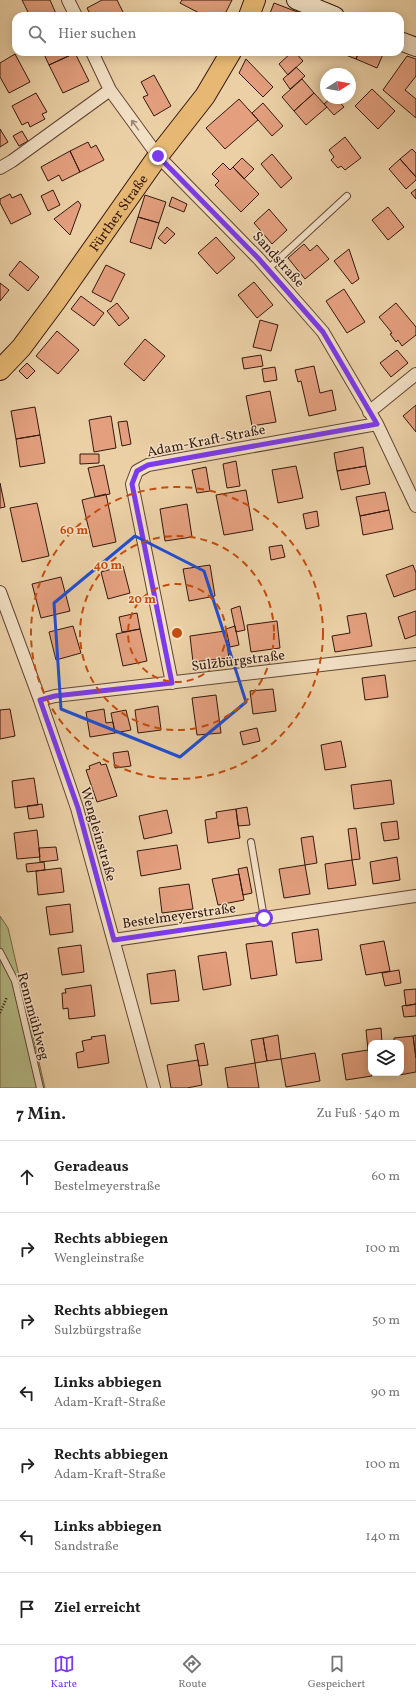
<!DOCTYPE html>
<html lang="de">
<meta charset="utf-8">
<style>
:root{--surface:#fff;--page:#f6f6f6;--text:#222;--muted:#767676;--line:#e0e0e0;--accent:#7c3aed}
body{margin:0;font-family:Vollkorn,serif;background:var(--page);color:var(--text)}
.controls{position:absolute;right:12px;bottom:12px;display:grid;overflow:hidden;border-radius:8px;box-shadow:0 2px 10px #0003}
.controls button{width:36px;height:36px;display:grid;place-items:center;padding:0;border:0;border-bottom:1px solid var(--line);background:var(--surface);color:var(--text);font:20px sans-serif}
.compass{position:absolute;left:320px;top:68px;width:36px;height:36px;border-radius:50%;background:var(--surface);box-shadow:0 2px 10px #0003;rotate:79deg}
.stop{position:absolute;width:12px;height:12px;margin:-9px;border:3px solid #7c3aed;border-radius:50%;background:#fff}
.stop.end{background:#7c3aed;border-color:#fff;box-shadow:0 1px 4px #0008}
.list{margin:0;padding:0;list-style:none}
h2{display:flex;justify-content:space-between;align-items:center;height:52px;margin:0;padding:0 16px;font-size:17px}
h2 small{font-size:13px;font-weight:400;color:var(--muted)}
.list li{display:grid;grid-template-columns:26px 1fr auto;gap:12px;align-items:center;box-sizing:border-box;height:72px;padding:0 16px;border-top:1px solid var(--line)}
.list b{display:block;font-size:15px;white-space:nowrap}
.list p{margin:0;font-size:13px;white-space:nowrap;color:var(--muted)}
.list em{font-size:13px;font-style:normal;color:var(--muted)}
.icon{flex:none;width:22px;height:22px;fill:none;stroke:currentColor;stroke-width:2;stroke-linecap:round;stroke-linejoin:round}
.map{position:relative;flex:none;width:416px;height:1088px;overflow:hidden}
.search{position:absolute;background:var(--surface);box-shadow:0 2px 10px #0003;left:12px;right:12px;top:12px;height:44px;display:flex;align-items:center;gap:10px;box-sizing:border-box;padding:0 14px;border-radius:12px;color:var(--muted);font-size:15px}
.sheet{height:556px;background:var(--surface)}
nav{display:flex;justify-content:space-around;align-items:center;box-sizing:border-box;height:56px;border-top:1px solid var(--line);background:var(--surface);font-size:11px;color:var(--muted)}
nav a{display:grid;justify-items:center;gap:2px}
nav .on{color:var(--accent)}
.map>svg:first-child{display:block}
.green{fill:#b5bc88;stroke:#756a4b}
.building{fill:#e39f7e;stroke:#35180e}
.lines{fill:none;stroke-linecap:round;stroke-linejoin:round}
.lane-casing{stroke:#624634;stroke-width:8}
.street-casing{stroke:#624634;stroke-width:14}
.secondary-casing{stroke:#35180e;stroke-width:20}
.primary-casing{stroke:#35180e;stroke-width:22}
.path{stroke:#35180e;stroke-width:2.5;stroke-dasharray:1 2;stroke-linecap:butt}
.lane{stroke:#f2e0c5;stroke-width:6}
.street{stroke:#f2e0c5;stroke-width:12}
.secondary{stroke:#f2e0c5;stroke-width:18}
.primary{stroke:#e6b873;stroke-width:20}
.oneway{stroke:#9d8673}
.route{stroke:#7c3aed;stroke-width:5}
.marked{fill:none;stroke:#1d4ed8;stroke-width:3;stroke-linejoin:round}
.ring{fill:none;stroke:#c44c0c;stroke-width:2;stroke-dasharray:7 5}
.labels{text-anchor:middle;stroke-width:3;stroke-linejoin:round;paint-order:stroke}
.street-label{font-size:14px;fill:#35180e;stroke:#f2e0c5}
.centre{fill:#c44c0c;stroke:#f2e0c5;stroke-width:2}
.ring-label{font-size:12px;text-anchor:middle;font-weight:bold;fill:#c44c0c;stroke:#f2e0c5;stroke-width:3;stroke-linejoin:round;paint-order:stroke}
</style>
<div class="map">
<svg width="416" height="1088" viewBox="0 0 416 1088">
<rect width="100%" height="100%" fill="#ebd0a6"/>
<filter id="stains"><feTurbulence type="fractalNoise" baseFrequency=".005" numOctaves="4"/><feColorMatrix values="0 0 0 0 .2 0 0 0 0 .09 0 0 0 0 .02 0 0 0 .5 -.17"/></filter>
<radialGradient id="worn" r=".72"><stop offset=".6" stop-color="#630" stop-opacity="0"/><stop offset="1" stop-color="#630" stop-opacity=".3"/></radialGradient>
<path class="green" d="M0,916L8,928L45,1088H0Z"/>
<path class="building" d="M22,0H50L57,16H30Z
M102,0H117L125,16H91L87,8Z
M182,0H232L224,16H205L180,3Z
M274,3L308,16H269Z
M43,52H74L75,53L49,65Z
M292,52H295L303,61L288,75L279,64Z
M338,52H359L356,59Z
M359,52H384L377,68L356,59Z
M75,53L89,81L63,93L49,65Z
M15,54L30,82L9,93L0,77V63Z
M407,56L416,59V76L405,90L416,99V118L383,90Z
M246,59L273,87L263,97L239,73Z
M296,67L305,76L290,89L283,79Z
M154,75L171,106L154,116L143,97L148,95L141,82Z
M302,79L314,93L294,111L282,97Z
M372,89L395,111L378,129L355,106Z
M36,93L47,112L42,114L45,119L30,127L28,122L22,125L12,106Z
M314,93L327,107L306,125L294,111Z
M331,98H336L344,107L334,115L324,104Z
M239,99L258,120L225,149L206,128Z
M263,103L283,126L272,136L252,113Z
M0,129L8,142L0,147Z
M22,131L28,141L19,146L13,136Z
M345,137L361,158L345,170L341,166L338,168L331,160L334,157L329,150Z
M88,142L91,148L96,145L104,160L80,172L70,151Z
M412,149L416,153V177L400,159Z
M70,151L80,172L62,181L59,175L48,181L41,167Z
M272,154L292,178L281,188L261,164Z
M242,158L254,169L244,179L233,167Z
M400,159L416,177V180L406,189L389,169Z
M223,163L230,170L233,167L259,194L241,212L215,185L219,181L212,174Z
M416,189V199L411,193Z
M53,190L60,205L48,211L41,196Z
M10,194L12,198L21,194L31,214L11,224L0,203V199Z
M145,195L166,202L159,223L138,217Z
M172,197L187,204L184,212L169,206Z
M78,201L81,205L70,235L54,219Z
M388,207L404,227L388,240L372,220Z
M269,209L287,230L272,244L254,223Z
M138,217L159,223L151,249L130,242Z
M167,227L175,234L165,244L158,238Z
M216,237L235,258L217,274L198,253Z
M304,244L310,251L317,245L329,259L305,279L288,258Z
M349,249L359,279L352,284L334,261Z
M20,261L39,277L28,291L9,275Z
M106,265L125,274L111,302L92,292Z
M254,282L273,305L257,318L238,295Z
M0,283L9,290L0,301Z
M344,289L365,322L347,333L326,301Z
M81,296L104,313L94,326L71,309Z
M117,303L129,318L119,326L107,311Z
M396,303L416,327V335L402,346L398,340L396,342L390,334L392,333L379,317Z
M260,320L278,325L271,351L253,347Z
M57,331L79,350L58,374L36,356Z
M145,339L165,356L144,381L124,364Z
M397,350L408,363L391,377L380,363Z
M261,355L263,366L244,369L242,358Z
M27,363L35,371L27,379L19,371Z
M314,366L320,393L332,390L336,410L309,416L301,381L298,382L295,370Z
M275,367L277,380L264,382L262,369Z
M270,391L276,422L252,426L246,396Z
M416,405V432L403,416Z
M35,407L40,435L16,439L11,411Z
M111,416L116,448L94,452L89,420Z
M127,421L131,444L122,446L118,422Z
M40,435L45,463L20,467L16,439Z
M363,447L366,466L337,471L334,453Z
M80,454H99V463L80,464Z
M236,461L240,486L227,488L223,464Z
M104,465L110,494L95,497L88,468Z
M296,466L303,498L278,503L272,470Z
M366,466L370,484L341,490L337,471Z
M206,467L210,491L197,493L192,470Z
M0,483L5,507L0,508Z
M246,490L253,530L224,535L216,495Z
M385,492L389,510L360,516L356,497Z
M106,494L116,542L93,547L82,500Z
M37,503L49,556L22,562L10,508Z
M187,504L192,537L165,541L160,509Z
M389,510L393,529L363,535L360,516Z
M317,511L319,526L306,529L303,514Z
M282,545L285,557L271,560L269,547Z
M210,565L215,596L189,601L183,569Z
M413,565L416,573V589L394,597L386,575Z
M123,566L130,593L108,599L101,572Z
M61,577L70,611L41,618L32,584Z
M240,606L245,630L236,632L231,609Z
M416,611V635L405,639L398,617Z
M137,613L140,629L122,632L119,617Z
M366,613L372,646L335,652L332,636L350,633L347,616Z
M277,621L280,648L251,652L247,625Z
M73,626L81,653L56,660L49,632Z
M235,626L239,645L230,647L226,629Z
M140,629L147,661L123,666L116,634Z
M225,631L229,658L193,662L190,636Z
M385,675L388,697L365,700L362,678Z
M273,689L276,711L253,714L250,691Z
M216,695L221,733L197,735L192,698Z
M158,706L161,730L138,733L135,710Z
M10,709L15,736L0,739V710Z
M104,709L106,723L113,722L115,733L90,737L86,712Z
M126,710L131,730L115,733L111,713Z
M257,728L260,741L243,745L240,732Z
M341,741L346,767L325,770L321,745Z
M128,751L131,766L115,768L113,753Z
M100,762L101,765L106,764L117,796L97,802L86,770L90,769L89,766Z
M34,778L38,805L15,808L12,781Z
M391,780L394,804L354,809L351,785Z
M42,804L44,817L29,819L27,806Z
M247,807L250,825L238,826L236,809Z
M236,809L240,838L208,843L205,820L217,818L216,812Z
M167,810L172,833L144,839L139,816Z
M397,821L399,839L384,841L381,823Z
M356,828L360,859L352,860L348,829Z
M37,830L40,857L17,859L14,833Z
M313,836L317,863L305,865L301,838Z
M177,845L181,869L141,876L137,851Z
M56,847L58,860L40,862L39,848Z
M397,857L400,880L373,884L370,862Z
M352,860L356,885L328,889L325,864Z
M44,862L45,870L27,872L26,864Z
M305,865L310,894L284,898L279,869Z
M247,867L252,893L243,895L238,869Z
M61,868L64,892L38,895L36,871Z
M239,874L244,900L218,905L212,879Z
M189,884L193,909L162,913L159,888Z
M70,904L73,932L50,935L46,907Z
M318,929L322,960L296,963L292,933Z
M272,941L277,975L251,979L246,944Z
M384,941L390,971L366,975L360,945Z
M81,945L84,972L62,975L58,948Z
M226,952L231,985L203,990L198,956Z
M175,970L179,1001L151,1004L147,974Z
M399,970L401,983L385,986L382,973Z
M91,985L95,1016L69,1019L68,1008L63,1009L62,993H66L65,989Z
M416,989V1004L406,1006L404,990Z
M416,1004V1016L404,1017L402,1006Z
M381,1028L382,1043H371V1050H368L366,1030Z
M105,1035L109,1063L78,1068L76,1053L84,1051L82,1041L92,1039L91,1037Z
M278,1035L281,1059L267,1061L263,1038Z
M416,1035V1058L413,1036Z
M413,1036L416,1058V1072L399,1075V1073H401V1043H394V1038Z
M263,1038L267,1061L255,1063L251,1040Z
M204,1043L208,1065L199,1066L195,1045Z
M368,1050L372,1076L346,1080L342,1054Z
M315,1053L320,1081L286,1087L281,1059Z
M198,1060L202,1085L187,1088H171L167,1065Z
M255,1063L259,1088H228L225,1068Z"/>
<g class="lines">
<g class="lane-casing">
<path id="lane" d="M268,269L347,196
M251,842L264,918
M0,952L15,981L40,1088"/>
</g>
<g class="street-casing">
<path id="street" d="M68,0L76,16
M92,52L110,90L158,156L258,258L323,332L377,424L416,506
M0,168L12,161L110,90
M369,412L416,374
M0,592L40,700L77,808L154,1088
M172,683L132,484L137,471L148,465L377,424
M40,700L55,696L416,654
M114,940L416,896"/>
</g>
<g class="secondary-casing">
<path id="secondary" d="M296,0L335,16
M400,41L416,47"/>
</g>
<g class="primary-casing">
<g id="primary">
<path d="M249,16L255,0"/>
<path id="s1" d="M0,370L21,348L56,301L158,156L205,96L231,52"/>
</g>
</g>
<path class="path" d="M0,1013L7,997"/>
<use href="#lane" class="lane"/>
<use href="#street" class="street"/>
<use href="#secondary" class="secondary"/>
<use href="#primary" class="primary"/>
</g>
<defs><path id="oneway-shaft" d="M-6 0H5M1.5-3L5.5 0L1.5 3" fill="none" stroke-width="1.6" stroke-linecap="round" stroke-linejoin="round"/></defs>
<use class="oneway" href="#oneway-shaft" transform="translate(135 125) rotate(-126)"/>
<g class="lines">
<path class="route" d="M158,156L258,258L323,332L377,424L148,465L137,471L132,484L172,683L55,696L40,700L78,808L114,940L264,918"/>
</g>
<path class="marked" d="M135,536L204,571L246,702L180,757L61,709L54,603Z"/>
<g class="ring">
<circle cx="177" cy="633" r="49"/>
<circle cx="177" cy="633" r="97"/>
<circle cx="177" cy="633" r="146"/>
</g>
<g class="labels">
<g class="street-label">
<text dy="5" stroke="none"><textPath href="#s1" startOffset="197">Fürther Straße</textPath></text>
<text transform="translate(279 259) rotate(48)" y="5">Sandstraße</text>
<text transform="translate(206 440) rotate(-11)" y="5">Adam-Kraft-Straße</text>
<text transform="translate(238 660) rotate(-7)" y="5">Sulzbürgstraße</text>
<text transform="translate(99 834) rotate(74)" y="5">Wengleinstraße</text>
<text transform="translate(179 915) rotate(-8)" y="5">Bestelmeyerstraße</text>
<text transform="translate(34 1016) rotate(75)" y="5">Rennmühlweg</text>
</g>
</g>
<circle cx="177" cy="633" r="6" class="centre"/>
<g class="ring-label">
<text x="74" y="534">60 m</text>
<text x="108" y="569">40 m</text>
<text x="142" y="603">20 m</text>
</g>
<rect width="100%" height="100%" filter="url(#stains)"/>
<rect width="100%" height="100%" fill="url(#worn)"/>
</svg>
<div class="controls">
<button><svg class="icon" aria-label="layers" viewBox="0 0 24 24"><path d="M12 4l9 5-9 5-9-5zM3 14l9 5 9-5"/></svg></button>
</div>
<svg class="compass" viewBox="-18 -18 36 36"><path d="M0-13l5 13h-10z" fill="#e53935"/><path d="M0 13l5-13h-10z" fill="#767676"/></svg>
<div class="stop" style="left:264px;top:918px"></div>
<div class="stop end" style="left:158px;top:156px"></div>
<div class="search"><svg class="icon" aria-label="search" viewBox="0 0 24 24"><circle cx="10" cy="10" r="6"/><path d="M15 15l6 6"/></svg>Hier suchen</div>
</div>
<section class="sheet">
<h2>7 Min.<small>Zu Fuß · 540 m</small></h2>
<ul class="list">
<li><svg class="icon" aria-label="ahead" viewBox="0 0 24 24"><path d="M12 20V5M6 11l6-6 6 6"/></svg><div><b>Geradeaus</b><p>Bestelmeyerstraße</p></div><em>60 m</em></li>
<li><svg class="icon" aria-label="right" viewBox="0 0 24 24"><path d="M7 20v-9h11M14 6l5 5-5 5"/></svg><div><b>Rechts abbiegen</b><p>Wengleinstraße</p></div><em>100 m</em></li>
<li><svg class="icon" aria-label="right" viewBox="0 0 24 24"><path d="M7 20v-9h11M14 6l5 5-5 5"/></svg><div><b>Rechts abbiegen</b><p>Sulzbürgstraße</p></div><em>50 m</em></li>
<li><svg class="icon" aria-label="left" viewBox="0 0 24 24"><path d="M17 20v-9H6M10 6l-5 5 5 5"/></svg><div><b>Links abbiegen</b><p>Adam-Kraft-Straße</p></div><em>90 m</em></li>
<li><svg class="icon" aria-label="right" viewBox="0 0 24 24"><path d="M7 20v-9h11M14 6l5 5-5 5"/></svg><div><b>Rechts abbiegen</b><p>Adam-Kraft-Straße</p></div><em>100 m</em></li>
<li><svg class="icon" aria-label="left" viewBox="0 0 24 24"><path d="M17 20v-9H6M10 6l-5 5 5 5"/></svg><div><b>Links abbiegen</b><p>Sandstraße</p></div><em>140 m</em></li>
<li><svg class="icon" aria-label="arrive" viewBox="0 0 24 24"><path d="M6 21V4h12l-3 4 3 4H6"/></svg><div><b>Ziel erreicht</b></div></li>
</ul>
</section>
<nav>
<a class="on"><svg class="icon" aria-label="map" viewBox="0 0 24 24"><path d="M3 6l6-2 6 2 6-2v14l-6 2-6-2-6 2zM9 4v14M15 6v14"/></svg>Karte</a>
<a><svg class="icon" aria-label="directions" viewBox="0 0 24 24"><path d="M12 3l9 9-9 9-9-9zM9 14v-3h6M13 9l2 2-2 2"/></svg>Route</a>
<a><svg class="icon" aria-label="saved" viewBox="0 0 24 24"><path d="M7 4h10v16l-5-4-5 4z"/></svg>Gespeichert</a>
</nav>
